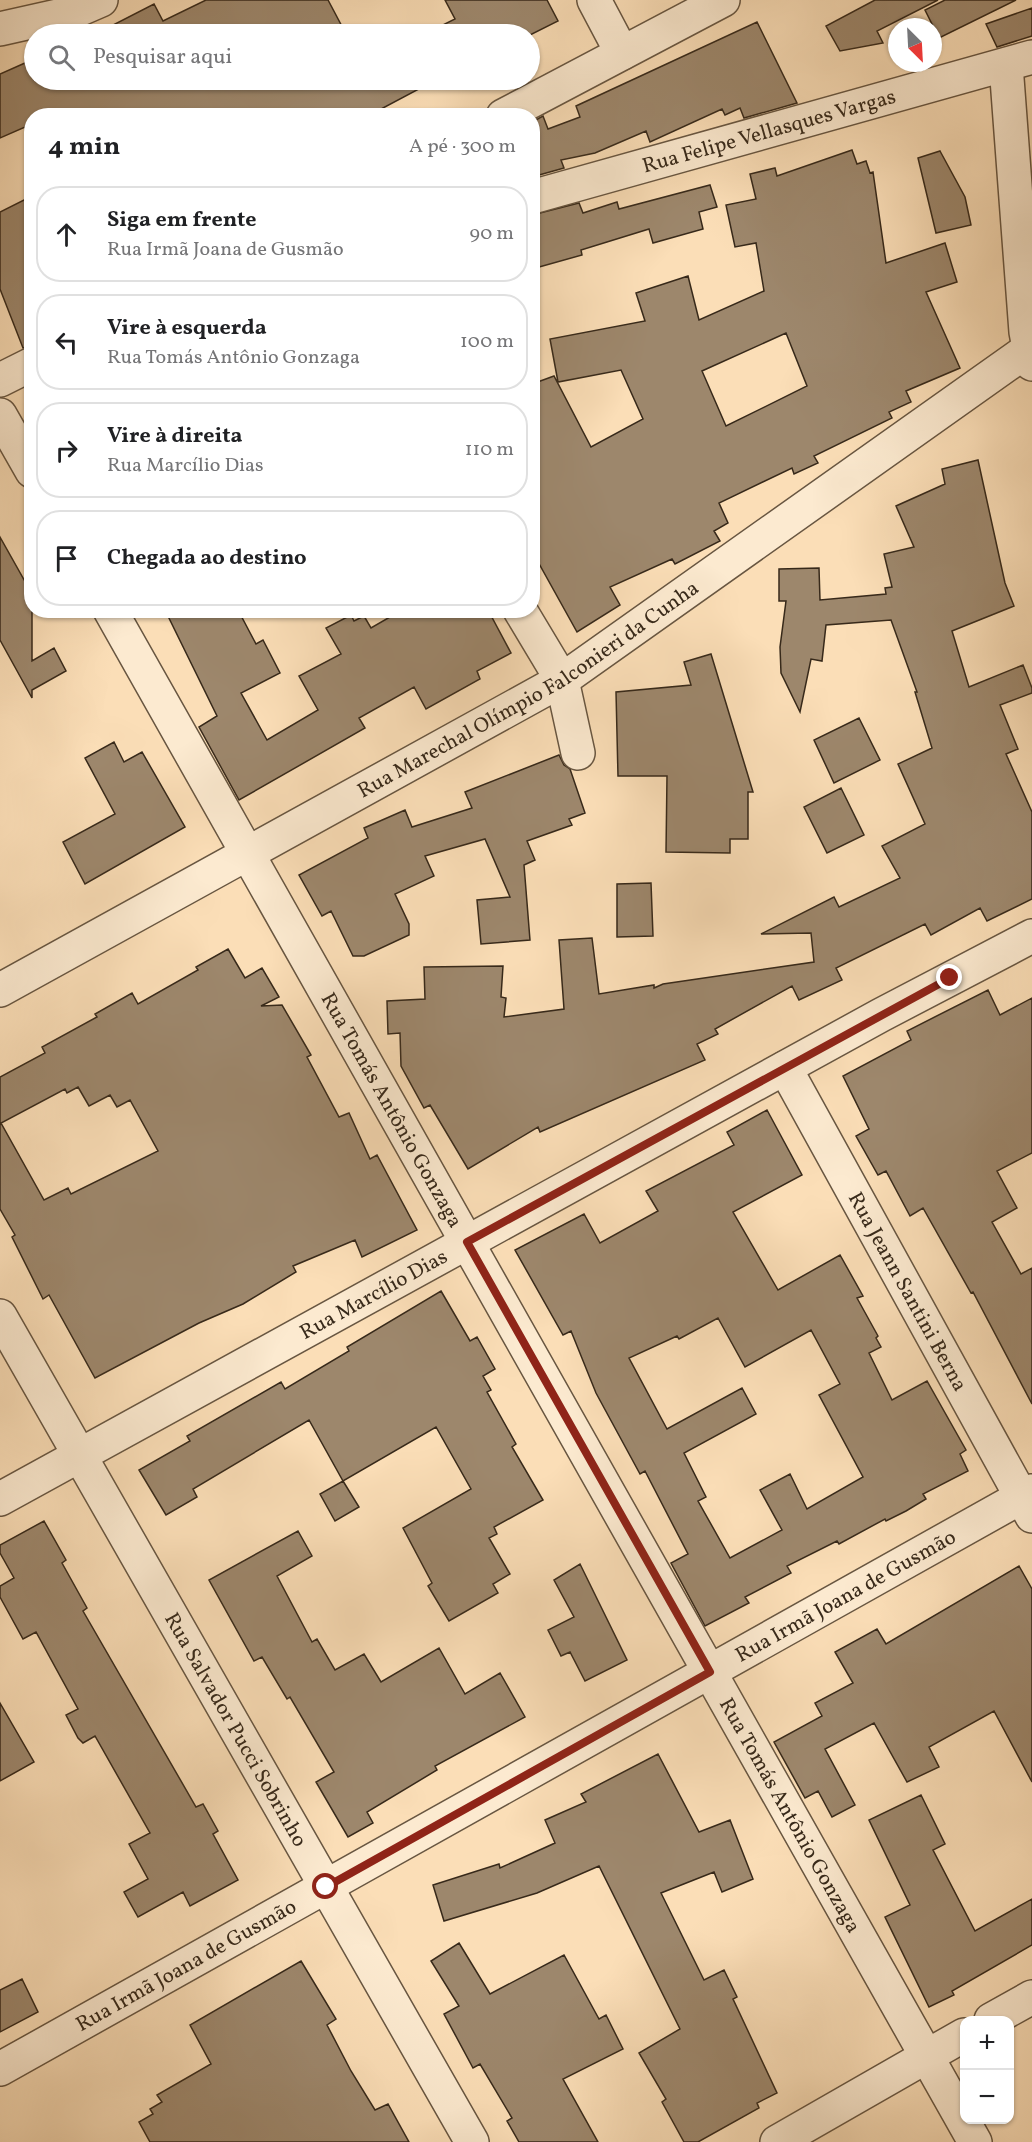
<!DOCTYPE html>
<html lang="pt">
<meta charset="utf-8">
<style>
:root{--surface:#fff;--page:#f2f2f2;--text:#202124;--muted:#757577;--line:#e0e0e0}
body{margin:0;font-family:Vollkorn,serif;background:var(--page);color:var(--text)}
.controls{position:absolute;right:18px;bottom:18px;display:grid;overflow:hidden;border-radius:12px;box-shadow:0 2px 4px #0004}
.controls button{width:54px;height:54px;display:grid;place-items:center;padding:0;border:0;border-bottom:2px solid var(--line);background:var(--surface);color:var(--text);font:30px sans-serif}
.compass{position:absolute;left:888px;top:18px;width:54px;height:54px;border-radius:50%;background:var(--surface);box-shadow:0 2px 4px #0004;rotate:156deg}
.stop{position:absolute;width:18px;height:18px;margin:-14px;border:4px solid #8f2418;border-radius:50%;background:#fff}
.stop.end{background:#8f2418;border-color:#fff;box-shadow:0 2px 6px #0008}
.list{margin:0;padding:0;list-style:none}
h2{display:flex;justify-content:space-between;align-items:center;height:78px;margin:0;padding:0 24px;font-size:26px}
h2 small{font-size:20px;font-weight:400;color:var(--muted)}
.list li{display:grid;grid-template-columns:39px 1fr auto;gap:18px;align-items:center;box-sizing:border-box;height:96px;margin:0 12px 12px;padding:0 12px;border:2px solid var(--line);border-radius:24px}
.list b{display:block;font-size:22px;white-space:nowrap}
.list p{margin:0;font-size:20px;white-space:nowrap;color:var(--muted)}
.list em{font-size:20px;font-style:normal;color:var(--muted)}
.icon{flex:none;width:33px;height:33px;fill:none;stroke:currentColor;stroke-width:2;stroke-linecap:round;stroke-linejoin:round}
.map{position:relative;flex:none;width:1032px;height:2142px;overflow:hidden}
.search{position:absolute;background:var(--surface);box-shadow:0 2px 4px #0004;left:24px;top:24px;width:516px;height:66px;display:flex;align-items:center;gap:15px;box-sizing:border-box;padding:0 21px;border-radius:33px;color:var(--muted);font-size:22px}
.panel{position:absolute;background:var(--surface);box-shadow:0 2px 4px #0004;left:24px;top:108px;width:516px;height:510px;border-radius:24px}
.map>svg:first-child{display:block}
.building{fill:#9d876c;stroke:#37291a;stroke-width:1.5;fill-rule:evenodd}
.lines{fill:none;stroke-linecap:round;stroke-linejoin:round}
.minor-casing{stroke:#685641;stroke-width:36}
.minor{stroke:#fcead0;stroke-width:33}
.route{stroke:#8f2418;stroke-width:8}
.labels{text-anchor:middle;stroke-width:4.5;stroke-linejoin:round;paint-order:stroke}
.street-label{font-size:21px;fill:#37291a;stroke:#fcead0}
</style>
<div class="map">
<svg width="1032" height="2142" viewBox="0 0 1032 2142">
<rect width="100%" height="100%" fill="#fbdeb7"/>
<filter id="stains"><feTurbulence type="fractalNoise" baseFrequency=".00333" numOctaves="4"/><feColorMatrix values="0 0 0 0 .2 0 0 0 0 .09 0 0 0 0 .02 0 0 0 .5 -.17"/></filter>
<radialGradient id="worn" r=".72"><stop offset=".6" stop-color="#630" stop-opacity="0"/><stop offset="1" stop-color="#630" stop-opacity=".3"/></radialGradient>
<path class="building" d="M206,0H328L346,34H118L113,25L154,4L163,21Z
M445,0H547L558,21L530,35L425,34L455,19Z
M875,0H938L877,31L883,43L840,51L826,26Z
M945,0H1016L939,38L925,10Z
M1032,8V36L997,47L986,24Z
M757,22L797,103L744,118L740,108L725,115L722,109L650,142L646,131L595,153L561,160L564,168L532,177V122L543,116L548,129L580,117L576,106Z
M34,59V80H443L429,87L428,84L368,116H32V124L0,138V74Z
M852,150L857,164L866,161L870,173L873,172L886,263L945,243L957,282L926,292L960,368L906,391L911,402L889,412L892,418L814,456L818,463L794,474L792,468L719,503L728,523L714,531L720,541L675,564L672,559L610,587L620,605L577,632L532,551V384L554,376L591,447L643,419L621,370L558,382L550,339L645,321L636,293L688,276L699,320L764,291L756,243L735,247L726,205L756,199L750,174L775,168L777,176ZM786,333L807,386L726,426L702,371Z
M940,151L965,197L971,225L936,233L918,158Z
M710,185L717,207L699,212L703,229L653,243L649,229L581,250L582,255L532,269V215L579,203L583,213L617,202L619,209Z
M32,196V346L23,348L0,289V212Z
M978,460L1005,583L1014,606L952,631L969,687L1023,665L1032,688V693L1000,705L1018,749L1006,754L1032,812V899L987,921L980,908L931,935L925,924L836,968L842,980L799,1000L792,986L715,1029L718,1034L697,1044L705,1060L540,1132L538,1127L468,1169L430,1105L424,1108L401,1066L400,1033L388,1034L387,1001L425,999L424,967L503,966L501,997L506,998L504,1017L564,1009L559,940L592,938L599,994L654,985V988L663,984L814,962L811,933L761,934L834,897L839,907L900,878L882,846L925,824L898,764L932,748L915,692H917L891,620L826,625L822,661L811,659L800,712L781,673L780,647L786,601H779V569L819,568L820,600L886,594L885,588L892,587L884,554L914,547L896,506L945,484L942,469Z
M0,537L32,594V661L54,648L66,671L32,690V698L0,640Z
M165,610H238L256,644L263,640L280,673L241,693L267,740L318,710L299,676L341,654L326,628L351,615L354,621L364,616L371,628L402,610H488L511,653L477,671L480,679L426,709L414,687L359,718L365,728L239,800L199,727L217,716Z
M711,654L753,792H748V839H730V853L666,852L667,776H618L616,692L691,685L684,662Z
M859,718L880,760L834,783L814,740Z
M114,742L124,762L142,752L185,827L85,884L63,842L115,814L85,758Z
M559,755L564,765L570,769L585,813L569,819L572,825L527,841L535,860L524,865L530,940L481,944L477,900L510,897L485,839L425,856L434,876L395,894L409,924V935L364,956H353L331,911L322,916L299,875L368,838L364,828L405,810L412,827L472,808L465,792Z
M841,788L864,835L827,853L804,807Z
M651,883L653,936L617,937V884Z
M228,949L245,978L262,968L279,997L261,1006L282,1005L311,1055L307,1057L339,1117L349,1113L370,1159L377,1155L417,1230L362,1257L355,1240L293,1266L296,1272L243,1304L199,1323L95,1378L49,1295L43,1299L12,1237L15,1235L0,1209V1077L45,1053L42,1047L97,1017L95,1014L132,993L138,1004L198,970L196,967ZM78,1087L89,1106L110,1095L117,1107L130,1100L158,1151L71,1194L68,1188L44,1200L1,1123L65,1089L67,1093Z
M988,990L1000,1015L1032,998V1153L997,1171L1017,1208L992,1222L1021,1274L1032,1268V1404L973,1292L971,1293L923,1208L910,1216L886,1171L878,1175L856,1136L869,1129L843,1076L911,1040L907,1031Z
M767,1110L802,1175L733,1212L778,1290L840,1255L863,1296L857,1298L878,1336L876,1338L881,1347L869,1353L892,1400L927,1381L966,1450L960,1454L968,1471L923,1494L926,1499L906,1511L886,1521L885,1519L839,1544L837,1541L787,1566L791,1573L745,1597L749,1603L705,1626L671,1563L688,1554L645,1471L640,1474L596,1393L571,1331L563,1335L515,1250L584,1214L600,1243L658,1211L646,1191L734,1145L727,1132ZM718,1318L745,1367L811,1330L840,1384L819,1395L863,1477L807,1509L790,1474L760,1490L782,1530L730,1558L698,1501L706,1497L684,1453L756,1414L742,1388L667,1429L629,1358L677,1336L679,1339Z
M441,1291L470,1341L477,1337L495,1369L483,1376L491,1390L487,1392L516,1444L512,1447L543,1500L494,1527L497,1534L489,1538L510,1574L493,1584L498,1593L449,1621L428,1586L432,1583L403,1528L471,1489L436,1427L343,1481L309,1420L193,1489L197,1497L166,1515L139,1470L190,1441L187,1436L281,1382L285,1389L349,1351L347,1347Z
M343,1481L359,1507L335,1521L320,1494Z
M44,1521L66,1560L62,1563L87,1608L83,1611L196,1807L203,1804L218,1831L213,1834L238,1880L190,1906L183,1892L138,1917L124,1892L148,1879L129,1844L150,1833L95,1736L83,1743L78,1738L66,1715L78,1709L36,1632L23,1639L0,1597V1586L14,1578L0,1553V1545Z
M298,1531L312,1556L277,1576L312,1642L317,1639L335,1670L364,1654L381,1682L439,1648L465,1694L500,1673L525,1717L435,1766L437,1770L367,1812L373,1823L348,1837L316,1782L334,1772L290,1697L287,1699L262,1657L254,1661L209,1580Z
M580,1564L627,1660L585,1681L570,1652L561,1656L548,1630L574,1617L554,1580Z
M1019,1566L1032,1589V1782L994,1711L929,1747L939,1767L907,1782L874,1723L825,1749L855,1805L832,1817L818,1791L805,1798L774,1742L822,1716L815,1703L853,1683L835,1652L877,1629L886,1644Z
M0,1703L34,1762L0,1781Z
M658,1754L699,1832L730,1820L753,1879L722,1892L714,1872L661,1893L704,1980L724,1970L737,1997L733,1999L777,2093L757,2103L759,2108L698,2142H684L662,2102L666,2099L639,2053L680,2029L599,1866L537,1893L444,1921L433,1885L499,1864L500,1868L555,1843L545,1820L586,1802L581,1794Z
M921,1795L945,1844L933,1850L975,1931L1032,1899V1945L952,1991L954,1995L929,2007L885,1917L910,1905L869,1820Z
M459,1943L490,1994L564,1955L599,2019L606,2015L623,2049L563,2079L598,2142H519L507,2121L512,2118L480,2064L473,2068L444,2014L459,2006L431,1961Z
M301,1961L336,2019L327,2025L351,2071L375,2110L388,2104L409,2142H150L139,2122L153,2114L150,2109L162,2102L157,2095L211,2064L190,2025Z
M22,1979L38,2012L0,2032V1990Z"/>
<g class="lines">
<g class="minor-casing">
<g id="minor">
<path d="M594,0L622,53"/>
<path d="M0,29L71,13L101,0"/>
<path d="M1006,65L1026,332L1032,364"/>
<path d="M503,116L723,0"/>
<path id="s1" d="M532,197L1032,57"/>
<path d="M0,380L32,364"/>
<path d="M0,415L32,471"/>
<path id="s2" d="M110,610L975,2142"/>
<path d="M520,610L562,680L578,753"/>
<path id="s3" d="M0,990L562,680L1029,349"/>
<path id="s4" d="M785,1068L1032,1516"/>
<path id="s5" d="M0,1316L472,2142"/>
<path id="s6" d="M0,1499L881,1015L1032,936"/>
<path d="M991,2020L1032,1997"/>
<path id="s7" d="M0,2069L1032,1491"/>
<path d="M777,2142L964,2035"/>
</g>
</g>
<use href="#minor" class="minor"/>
</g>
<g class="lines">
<path class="route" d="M326,1887L710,1672L467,1242L950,978"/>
</g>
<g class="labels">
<g class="street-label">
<text dy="7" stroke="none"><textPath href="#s1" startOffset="246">Rua Felipe Vellasques Vargas</textPath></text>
<text dy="7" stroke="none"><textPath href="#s3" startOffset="608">Rua Marechal Olímpio Falconieri da Cunha</textPath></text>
<text dy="7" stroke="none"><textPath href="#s2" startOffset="574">Rua Tomás Antônio Gonzaga</textPath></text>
<text dy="7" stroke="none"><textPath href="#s4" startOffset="255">Rua Jeann Santini Berna</textPath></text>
<text dy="7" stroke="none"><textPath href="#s6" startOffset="426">Rua Marcílio Dias</textPath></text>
<text dy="7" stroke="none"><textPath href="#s7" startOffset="969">Rua Irmã Joana de Gusmão</textPath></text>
<text dy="7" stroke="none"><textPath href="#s5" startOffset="476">Rua Salvador Pucci Sobrinho</textPath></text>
<text dy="7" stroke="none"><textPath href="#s2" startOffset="1384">Rua Tomás Antônio Gonzaga</textPath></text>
<text dy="7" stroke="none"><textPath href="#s7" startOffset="213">Rua Irmã Joana de Gusmão</textPath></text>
</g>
</g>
<rect width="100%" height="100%" filter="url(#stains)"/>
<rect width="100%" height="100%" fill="url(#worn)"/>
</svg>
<div class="controls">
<button>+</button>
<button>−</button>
</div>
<svg class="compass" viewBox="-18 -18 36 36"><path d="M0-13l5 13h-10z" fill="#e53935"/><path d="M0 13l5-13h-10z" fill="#757577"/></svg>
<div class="stop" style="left:326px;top:1887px"></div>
<div class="stop end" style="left:950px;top:978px"></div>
<div class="search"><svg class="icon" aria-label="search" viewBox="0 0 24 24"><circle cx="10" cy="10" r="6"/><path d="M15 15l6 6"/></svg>Pesquisar aqui</div>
<section class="panel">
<h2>4 min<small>A pé · 300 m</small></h2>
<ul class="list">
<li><svg class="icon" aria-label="ahead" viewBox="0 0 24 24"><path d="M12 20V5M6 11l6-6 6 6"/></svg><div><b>Siga em frente</b><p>Rua Irmã Joana de Gusmão</p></div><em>90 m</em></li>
<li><svg class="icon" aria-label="left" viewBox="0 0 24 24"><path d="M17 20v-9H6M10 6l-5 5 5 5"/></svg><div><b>Vire à esquerda</b><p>Rua Tomás Antônio Gonzaga</p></div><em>100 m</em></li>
<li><svg class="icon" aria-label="right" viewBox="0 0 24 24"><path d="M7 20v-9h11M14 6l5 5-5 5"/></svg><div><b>Vire à direita</b><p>Rua Marcílio Dias</p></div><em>110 m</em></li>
<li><svg class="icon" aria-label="arrive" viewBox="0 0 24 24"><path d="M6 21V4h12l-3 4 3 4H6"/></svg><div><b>Chegada ao destino</b></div></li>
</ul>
</section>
</div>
